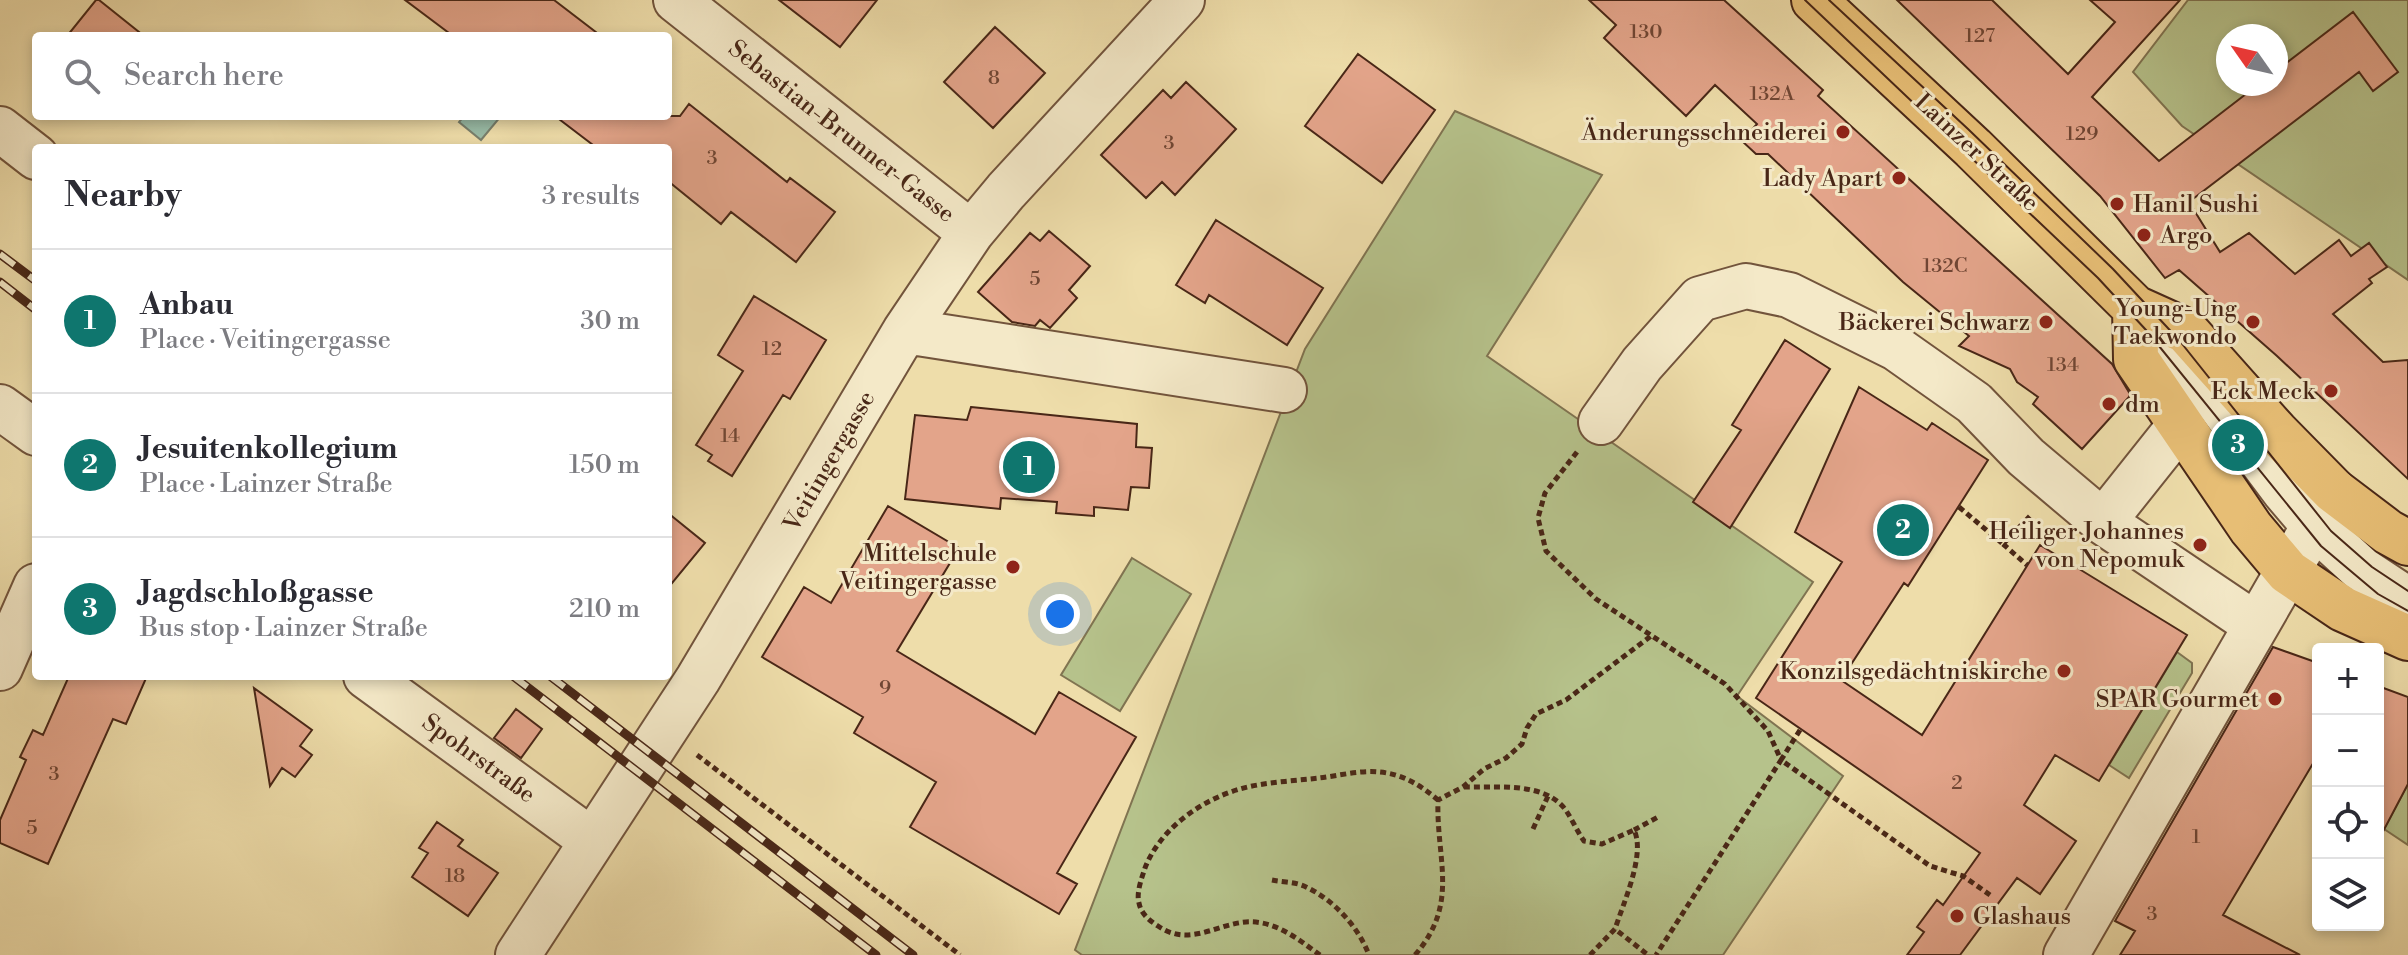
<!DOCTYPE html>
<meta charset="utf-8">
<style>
:root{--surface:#fff;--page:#f7f7f7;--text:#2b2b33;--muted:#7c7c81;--line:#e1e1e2;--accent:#0f766e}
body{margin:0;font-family:"Libre Bodoni",serif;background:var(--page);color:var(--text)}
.controls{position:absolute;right:24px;bottom:24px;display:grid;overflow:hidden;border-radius:8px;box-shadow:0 4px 12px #0003}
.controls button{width:72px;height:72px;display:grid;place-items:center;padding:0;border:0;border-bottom:2px solid var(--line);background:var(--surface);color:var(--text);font:40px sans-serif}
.compass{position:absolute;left:2216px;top:24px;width:72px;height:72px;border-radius:50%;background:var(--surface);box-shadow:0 4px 12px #0003;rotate:304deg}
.you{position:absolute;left:1060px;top:614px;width:28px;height:28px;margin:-20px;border:6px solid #fff;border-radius:50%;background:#1a73e8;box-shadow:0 0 0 12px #1a73e833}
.badge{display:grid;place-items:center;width:52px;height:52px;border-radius:50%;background:var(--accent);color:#fff;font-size:26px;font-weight:700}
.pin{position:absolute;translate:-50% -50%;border:4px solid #fff;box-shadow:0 2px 8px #0006}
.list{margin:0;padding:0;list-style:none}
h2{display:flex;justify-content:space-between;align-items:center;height:104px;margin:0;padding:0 32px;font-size:34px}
h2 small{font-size:26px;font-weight:400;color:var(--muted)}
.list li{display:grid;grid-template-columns:52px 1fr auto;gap:24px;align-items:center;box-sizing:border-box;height:144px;padding:0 32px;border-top:2px solid var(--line)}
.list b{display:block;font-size:30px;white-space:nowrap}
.list p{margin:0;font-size:26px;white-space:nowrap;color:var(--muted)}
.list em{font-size:26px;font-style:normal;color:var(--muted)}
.icon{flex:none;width:44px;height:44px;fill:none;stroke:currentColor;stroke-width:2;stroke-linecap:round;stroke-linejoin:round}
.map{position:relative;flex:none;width:2408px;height:955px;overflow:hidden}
.search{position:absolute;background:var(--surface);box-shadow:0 4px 12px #0003;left:32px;top:32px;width:640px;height:88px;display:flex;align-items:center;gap:20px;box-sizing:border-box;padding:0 28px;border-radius:8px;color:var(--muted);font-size:30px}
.panel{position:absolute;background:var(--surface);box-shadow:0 4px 12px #0003;left:32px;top:144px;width:640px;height:536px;border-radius:8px}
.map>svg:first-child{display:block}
.green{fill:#b6c28b;stroke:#807451;stroke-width:2;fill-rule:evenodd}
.water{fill:#99bca7;stroke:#79806d;stroke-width:2}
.building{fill:#e3a48a;stroke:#492717;stroke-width:2}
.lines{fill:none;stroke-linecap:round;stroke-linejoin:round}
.minor-casing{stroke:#72543c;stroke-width:48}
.major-casing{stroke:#492717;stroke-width:48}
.path{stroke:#492717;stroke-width:5;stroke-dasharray:6 4;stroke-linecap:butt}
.minor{stroke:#f4e9c8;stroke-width:44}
.major{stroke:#e7be75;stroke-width:44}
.tram{stroke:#492717;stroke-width:2}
.rail-casing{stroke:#492717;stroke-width:9}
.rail{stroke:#f4e9c8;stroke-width:6;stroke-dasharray:18;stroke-linecap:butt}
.poi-dot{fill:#8f2418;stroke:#f4e9c8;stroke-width:3}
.labels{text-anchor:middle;stroke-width:6;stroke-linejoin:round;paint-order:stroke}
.number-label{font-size:20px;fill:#704634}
.street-label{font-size:24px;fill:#492717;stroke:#f4e9c8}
.poi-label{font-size:24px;fill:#492717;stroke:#f4e9c8;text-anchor:end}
</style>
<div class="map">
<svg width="2408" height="955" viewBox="0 0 2408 955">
<rect width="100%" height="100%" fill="#eda"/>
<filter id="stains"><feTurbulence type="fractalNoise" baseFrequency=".0025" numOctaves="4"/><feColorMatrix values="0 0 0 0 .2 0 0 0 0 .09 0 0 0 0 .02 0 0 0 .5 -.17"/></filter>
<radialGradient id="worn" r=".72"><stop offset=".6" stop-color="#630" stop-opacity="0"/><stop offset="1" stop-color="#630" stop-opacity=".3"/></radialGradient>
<path class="green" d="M2188,0H2408V280L2182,126L2133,72ZM2228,36H2276V84H2228Z
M1455,111L1602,175L1487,356L1813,582L1737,696L1843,776L1723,955H1082L1075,950L1305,349Z
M1132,558L1191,594L1120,711L1061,675Z
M2177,652L2192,663V673L2129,778L2109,765Z
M2408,784V845L2384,829Z"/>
<path class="water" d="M464,116H501L481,140L459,122Z"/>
<path class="building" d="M96,0H99L144,36H67Z
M405,0H554L601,36H453Z
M779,0H877L840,47Z
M1589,0H1724L1823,90L1818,96L2112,364L2130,394L2129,397L2082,449L2033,404L2038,397L2017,382L2010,369L1959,346L1969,336L1903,282L1768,154H1756L1742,141L1757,124L1715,85L1686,116L1604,38L1616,25Z
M1897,0H1992L2068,74L2115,22L2090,0H2180L2092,97L2159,161L2259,84H2276V71L2353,12L2398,72L2373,91L2359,72L2189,202L2220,252L2249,233L2295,274L2339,240L2351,256L2369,243L2387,267L2369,279L2372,283L2333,314L2383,362L2408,360V479L2277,356L2179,270L2165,278L2100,196Z
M995,27L1045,73L993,128L944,82Z
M1358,54L1435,110L1382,183L1305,126Z
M1186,82L1236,129L1175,195L1162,182L1146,198L1101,155L1163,90L1171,98Z
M689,104L787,182L790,178L835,212L796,262L731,212L721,224L668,181V148H597L555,116H680Z
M1216,220L1323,288L1287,345L1209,295L1205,303L1176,285Z
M1049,231L1090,266L1069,290L1077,298L1050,328L1040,320L1035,326L1012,322L978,292L1030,233L1040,241Z
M754,296L826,340L790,399L783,395L732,476L708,461L712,455L696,445L743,371L718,355Z
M1785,340L1830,369L1730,528L1693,502L1741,430L1732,425Z
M1859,387L1927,430L1932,423L1988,460L1908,586L1904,583L1841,680L1922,735L2040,545L2187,635L2099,781L2055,755L2024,805L2076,841L2040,894L2017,878L1960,955H1907L1924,932L1917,927L1937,900L1943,905L1980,853L1756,698L1842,562L1795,532Z
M971,407L1137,424L1136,447L1152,448L1149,488L1131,487L1128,510L1094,507V516L1056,513L1057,502L1001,498L1000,509L905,499L915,415L967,420Z
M888,506L959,548L897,651L1035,734L1059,692L1136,737L1057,873L1077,884L1059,914L910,827L936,782L854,733L863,717L762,657L804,587L831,603Z
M668,513L705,543L668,588Z
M2273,647L2318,663V755L2223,915L2300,955H2120L2135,931L2115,921Z
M69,676H147L126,724L113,719L48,864L0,843V820L26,760L20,757L33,730L43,735Z
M2378,686L2408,697V784L2378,841Z
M254,688L312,730L300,746L312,755L295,777L282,768L270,786Z
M516,709L542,729L521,758L494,738Z
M437,822L463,840L458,846L498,873L468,916L412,877L428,853L419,848Z"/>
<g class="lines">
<g class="minor-casing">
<path id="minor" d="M676,0L971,233
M0,129L36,157
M2135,308L2208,389L2285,492L2314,526L2361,569L2408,600
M905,331L1284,390
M0,407L36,433
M1601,422L1642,364L1700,299L1746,286L1789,295L1896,348L1974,403L2026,457L2103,522L2256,625
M2103,522L2181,424
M0,668L36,586
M366,676L591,840
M518,955L698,679L905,331L971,233L1006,191L1182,0
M2066,955L2334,491"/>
</g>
<g class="major-casing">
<path id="major" d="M1814,0L1973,148L2135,308L2186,331L2276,432L2334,491L2388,532L2408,543
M2135,308L2136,359L2251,528L2288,572L2343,609L2408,638"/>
</g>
<path class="path" d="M1577,452L1545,493L1538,518L1546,551L1596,599L1725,684L1768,731L1781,760L1656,955
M1959,507L2003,544L2031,515
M2003,544L2027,565
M1800,730L1781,760L1930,866L1963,876L1990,895
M697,755L960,955
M1464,787C1495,788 1543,781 1565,809C1572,819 1577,831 1584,841L1602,844L1634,830C1646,854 1623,904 1615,929
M1533,829L1548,796
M1634,830L1660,816
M1272,880C1282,882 1295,882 1304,886C1333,899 1358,926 1369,955
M1320,955C1303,943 1284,927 1262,923C1225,915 1194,951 1158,926C1150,921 1141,914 1139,903C1136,893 1142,877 1145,868C1160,829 1201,800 1240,789C1265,782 1293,781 1319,778C1337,776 1360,770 1379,772C1403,774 1420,785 1438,800
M1415,955C1460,903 1436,860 1438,800L1463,787L1484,769L1506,758L1522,744L1527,728L1536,714L1566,700L1651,636
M1590,955L1615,929L1648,955"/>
<use href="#minor" class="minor"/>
<use href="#major" class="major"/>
<path class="tram" d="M1805,0L2098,278L2146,330L2321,546L2378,594L2408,611
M1829,0L1968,129L2113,269L2179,340L2331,531L2372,567L2408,591"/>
<g class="rail-casing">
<path id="rail" d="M0,254L36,281
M0,282L36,310
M513,676L876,955
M550,676L913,955"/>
</g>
<use href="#rail" class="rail"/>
</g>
<g class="poi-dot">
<circle cx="1843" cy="132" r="8"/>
<circle cx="1899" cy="178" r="8"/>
<circle cx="2117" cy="204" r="8"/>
<circle cx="2144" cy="235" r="8"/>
<circle cx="2046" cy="322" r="8"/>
<circle cx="2253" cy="322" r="8"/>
<circle cx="2331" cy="391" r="8"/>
<circle cx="2109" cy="404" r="8"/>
<circle cx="2200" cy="545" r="8"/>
<circle cx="1013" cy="567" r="8"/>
<circle cx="2064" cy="671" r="8"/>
<circle cx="2275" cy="699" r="8"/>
<circle cx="1957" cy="916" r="8"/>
</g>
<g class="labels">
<g class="number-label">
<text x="1646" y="38">130</text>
<text x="1980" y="42">127</text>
<text x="994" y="84">8</text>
<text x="1772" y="100">132A</text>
<text x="2082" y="140">129</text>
<text x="1169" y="149">3</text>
<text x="712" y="164">3</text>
<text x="1945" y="272">132C</text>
<text x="1035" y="285">5</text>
<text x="772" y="355">12</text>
<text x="2063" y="371">134</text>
<text x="730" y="442">14</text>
<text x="885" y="694">9</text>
<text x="54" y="780">3</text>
<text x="1957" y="789">2</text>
<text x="32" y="834">5</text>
<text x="2196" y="843">1</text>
<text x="455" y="882">18</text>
<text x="2152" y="920">3</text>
</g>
<g class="street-label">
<text transform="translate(842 131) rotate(38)" y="8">Sebastian-Brunner-Gasse</text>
<text transform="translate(1977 152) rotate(43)" y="8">Lainzer Straße</text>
<text transform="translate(829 461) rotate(-60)" y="8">Veitingergasse</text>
<text transform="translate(479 758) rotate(36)" y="8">Spohrstraße</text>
</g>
<g class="poi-label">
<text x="1827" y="140">Änderungsschneiderei</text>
<text x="1883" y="186">Lady Apart</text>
<text x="2133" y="212" text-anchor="start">Hanil Sushi</text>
<text x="2160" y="243" text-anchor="start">Argo</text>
<text x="2237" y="316">Young-Ung<tspan x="2237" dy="28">Taekwondo</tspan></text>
<text x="2030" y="330">Bäckerei Schwarz</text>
<text x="2315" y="399">Eck Meck</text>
<text x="2125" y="412" text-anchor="start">dm</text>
<text x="2184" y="539">Heiliger Johannes<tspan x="2184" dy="28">von Nepomuk</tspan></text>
<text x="997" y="561">Mittelschule<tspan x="997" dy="28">Veitingergasse</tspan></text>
<text x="2048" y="679">Konzilsgedächtniskirche</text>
<text x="2259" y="707">SPAR Gourmet</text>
<text x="1973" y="924" text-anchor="start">Glashaus</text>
</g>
</g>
<rect width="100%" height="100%" filter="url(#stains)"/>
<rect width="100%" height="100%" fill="url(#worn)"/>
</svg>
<div class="controls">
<button>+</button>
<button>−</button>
<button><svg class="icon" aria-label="locate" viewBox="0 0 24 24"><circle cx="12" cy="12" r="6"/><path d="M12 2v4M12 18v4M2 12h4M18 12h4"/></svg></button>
<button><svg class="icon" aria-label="layers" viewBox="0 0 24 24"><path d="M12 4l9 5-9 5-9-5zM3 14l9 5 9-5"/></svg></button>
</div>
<svg class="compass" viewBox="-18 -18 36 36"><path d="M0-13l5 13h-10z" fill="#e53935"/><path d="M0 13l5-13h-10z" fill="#7c7c81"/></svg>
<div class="you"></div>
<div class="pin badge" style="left:1029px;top:467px">1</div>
<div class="pin badge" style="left:1903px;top:530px">2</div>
<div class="pin badge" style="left:2238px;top:445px">3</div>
<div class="search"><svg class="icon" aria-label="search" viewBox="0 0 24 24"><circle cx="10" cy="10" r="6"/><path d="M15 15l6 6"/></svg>Search here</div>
<section class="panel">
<h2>Nearby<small>3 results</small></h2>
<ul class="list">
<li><span class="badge">1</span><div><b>Anbau</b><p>Place · Veitingergasse</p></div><em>30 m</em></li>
<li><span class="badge">2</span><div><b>Jesuitenkollegium</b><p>Place · Lainzer Straße</p></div><em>150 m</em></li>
<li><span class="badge">3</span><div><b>Jagdschloßgasse</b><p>Bus stop · Lainzer Straße</p></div><em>210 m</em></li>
</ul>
</section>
</div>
